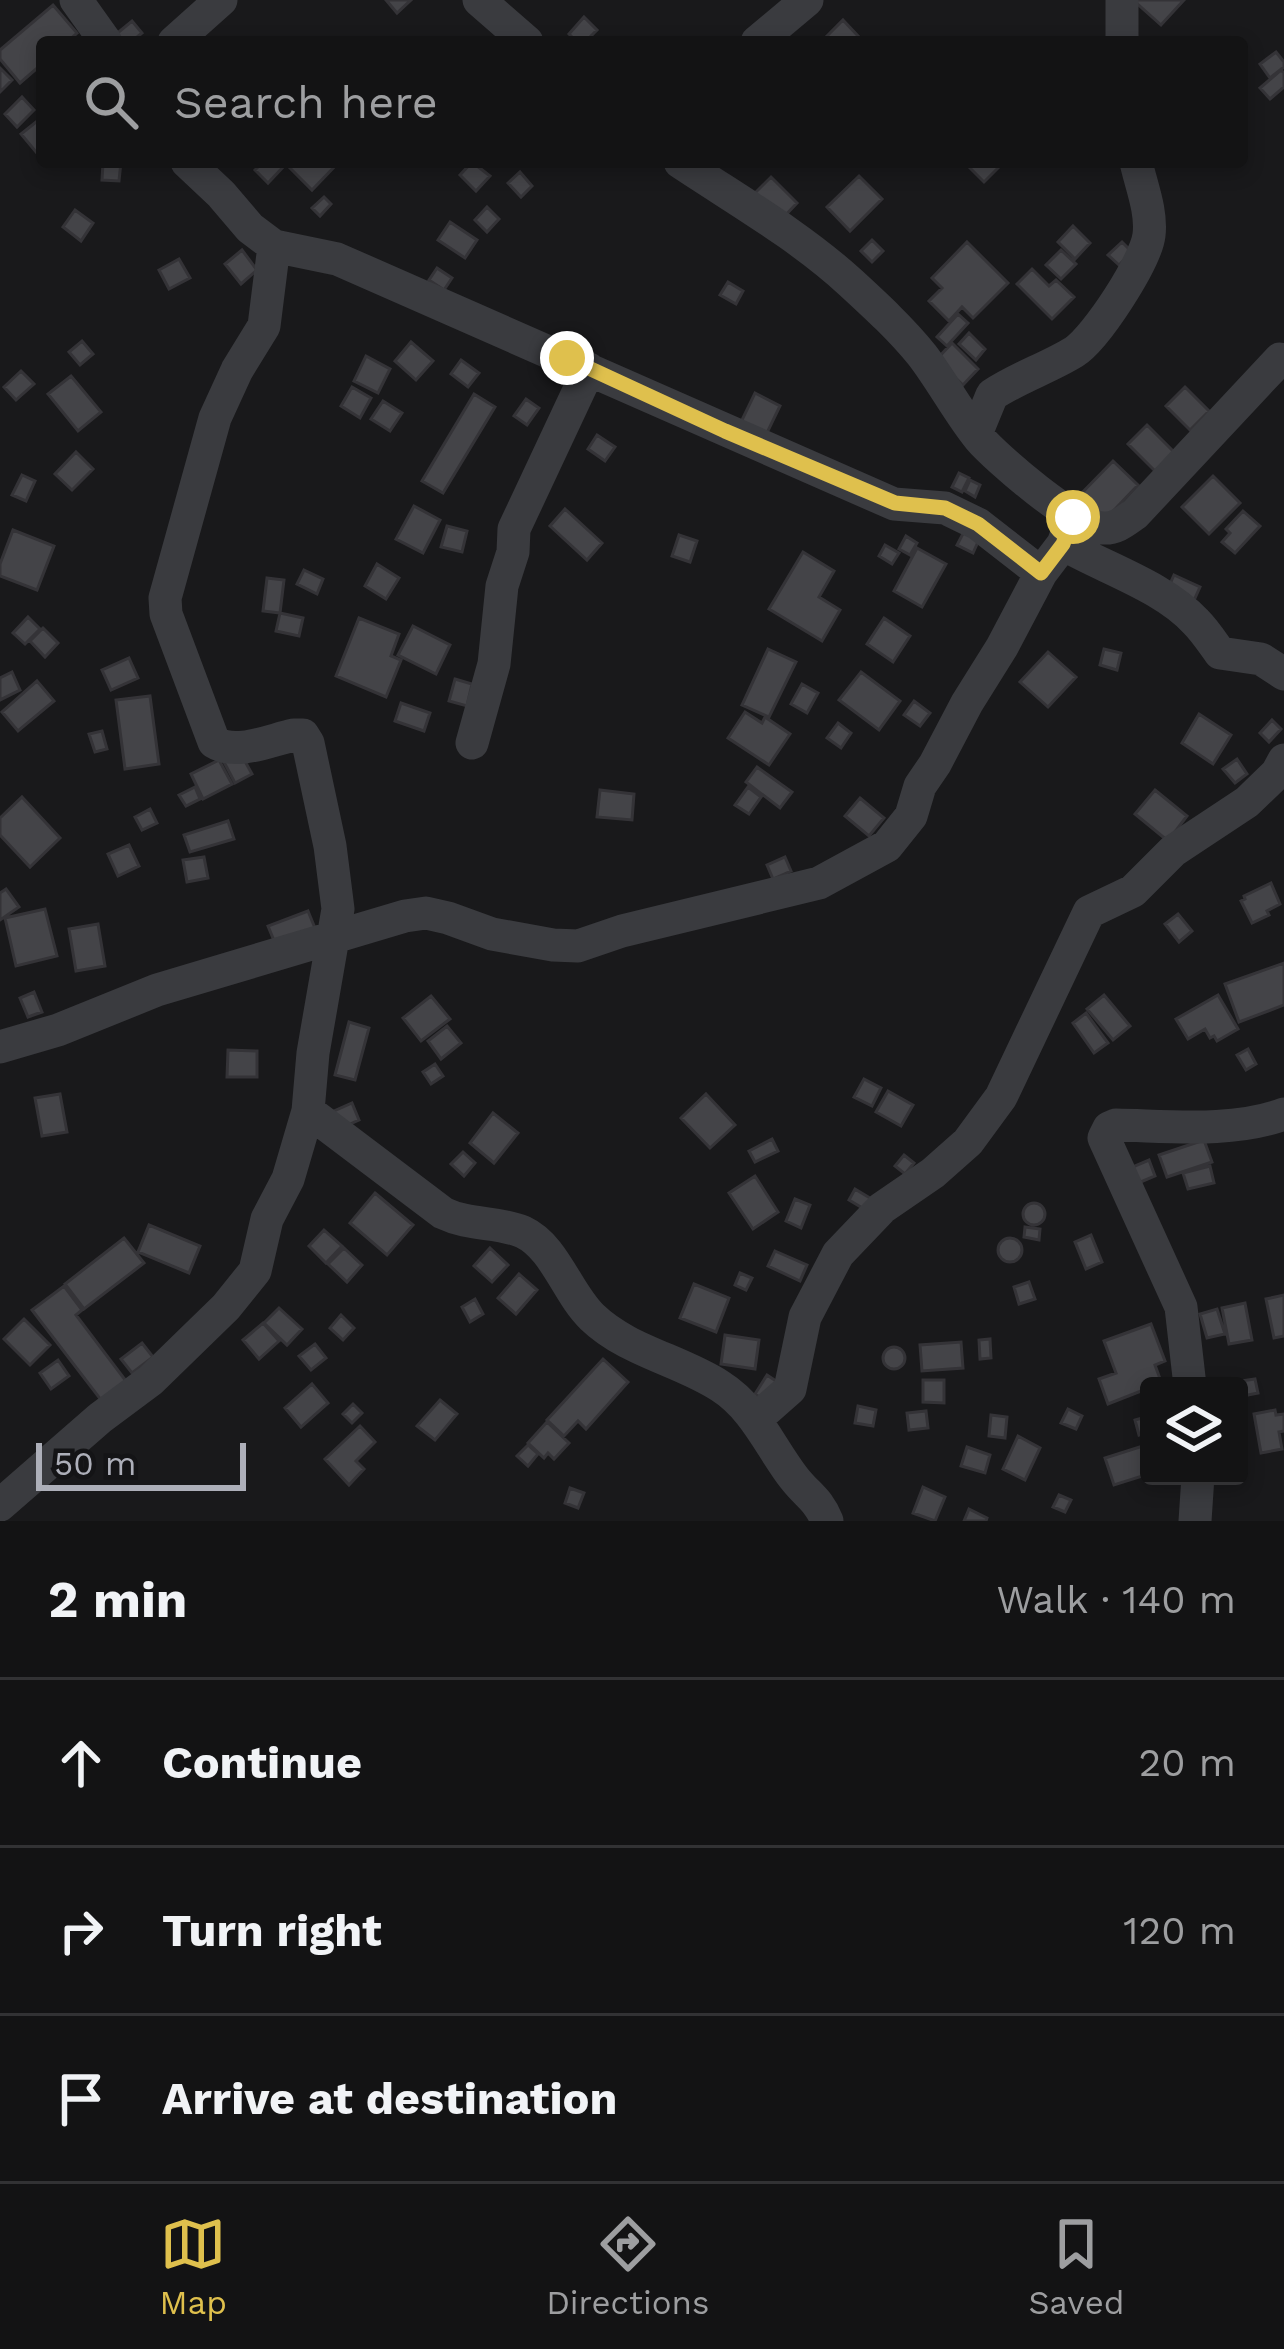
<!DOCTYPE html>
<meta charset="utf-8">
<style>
:root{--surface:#131314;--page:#202022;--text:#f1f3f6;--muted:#9d9ea0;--line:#323234;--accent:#dfc04d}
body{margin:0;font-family:"Work Sans",sans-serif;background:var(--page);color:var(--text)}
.controls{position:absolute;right:36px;bottom:36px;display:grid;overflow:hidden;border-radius:12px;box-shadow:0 6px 18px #0003}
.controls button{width:108px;height:108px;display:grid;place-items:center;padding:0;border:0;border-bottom:3px solid var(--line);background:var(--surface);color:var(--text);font:60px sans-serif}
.scale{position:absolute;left:36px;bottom:30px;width:210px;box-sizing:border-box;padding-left:12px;border:6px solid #adafb9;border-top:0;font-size:33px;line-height:42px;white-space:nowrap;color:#adafb9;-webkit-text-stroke:9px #141416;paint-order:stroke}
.stop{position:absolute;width:36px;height:36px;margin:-27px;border:9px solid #dfc04d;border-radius:50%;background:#fff}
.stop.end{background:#dfc04d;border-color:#fff;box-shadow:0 3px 12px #0008}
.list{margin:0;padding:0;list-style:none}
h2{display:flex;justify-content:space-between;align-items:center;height:156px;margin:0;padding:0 48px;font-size:51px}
h2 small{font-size:39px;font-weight:400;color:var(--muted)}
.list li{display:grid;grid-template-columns:78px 1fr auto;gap:36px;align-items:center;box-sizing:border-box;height:168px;padding:0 48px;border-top:3px solid var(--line)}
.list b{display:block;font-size:45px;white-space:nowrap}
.list em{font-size:39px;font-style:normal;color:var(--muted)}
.icon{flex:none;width:66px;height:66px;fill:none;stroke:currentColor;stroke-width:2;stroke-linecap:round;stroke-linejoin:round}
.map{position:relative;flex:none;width:1284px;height:1521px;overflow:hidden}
.search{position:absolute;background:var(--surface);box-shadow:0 6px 18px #0003;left:36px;right:36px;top:36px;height:132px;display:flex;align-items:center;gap:30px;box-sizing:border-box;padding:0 42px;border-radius:12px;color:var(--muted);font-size:45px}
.sheet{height:660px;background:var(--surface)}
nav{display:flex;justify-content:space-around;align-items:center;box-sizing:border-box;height:168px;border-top:3px solid var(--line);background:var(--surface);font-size:33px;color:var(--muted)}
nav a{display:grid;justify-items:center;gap:6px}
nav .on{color:var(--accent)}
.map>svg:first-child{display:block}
.building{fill:#444448;stroke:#343337;stroke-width:3}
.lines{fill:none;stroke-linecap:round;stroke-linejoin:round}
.street{stroke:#3a3b3f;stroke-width:33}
.route{stroke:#dfc04d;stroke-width:15}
</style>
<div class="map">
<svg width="1284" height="1521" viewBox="0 0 1284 1521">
<rect width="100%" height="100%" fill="#19191b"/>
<path class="building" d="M386,0H411L397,13Z
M1133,0H1184L1161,25Z
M53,5L77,33L67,42H42V64L20,83L0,59V50Z
M584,17L597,30L585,42H577L569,34Z
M843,20L859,37L854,42H831L826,37Z
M132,21L142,33L131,42H121L115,35Z
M1276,52L1284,62V67L1270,78L1260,64Z
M0,68L12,80L0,92Z
M1281,70L1284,73V87L1270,99L1260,88Z
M22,97L34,110L17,127L5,114Z
M41,118L42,147L36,152L21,134Z
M103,162H121L119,181L102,180Z
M263,162H282L285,165L268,183L255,170Z
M292,162H339L312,190L288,166Z
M472,162L490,176L476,191L460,175Z
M964,162H1004L984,182Z
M520,172L532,186L521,197L508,183Z
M859,176L882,199L850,231L827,207Z
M771,177L797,203L779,222L753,195Z
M324,197L331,204L320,216L312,208Z
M487,207L499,219L487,232L475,220Z
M75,210L93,223L81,241L63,227Z
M450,222L477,240L465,258L438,240Z
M1073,226L1090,243L1075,259L1058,242Z
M872,240L883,251L872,262L861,251Z
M967,242L1008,283L973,318L962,307L949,321L929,301L942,288L932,278Z
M1122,242L1132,252L1119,265L1108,255Z
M242,250L257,270L241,284L225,264Z
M1061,250L1076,264L1061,279L1046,265Z
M179,259L190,278L169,289L159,270Z
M437,268L452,278L444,290L429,280Z
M1032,269L1049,286L1056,280L1074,297L1052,319L1017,284Z
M728,282L743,291L736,304L720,295Z
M958,314L968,323L947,346L937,337Z
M969,333L985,349L976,360L959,344Z
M82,341L93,354L80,365L69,352Z
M411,342L433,361L416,380L395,361Z
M952,343L978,369L963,385L936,360Z
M366,356L390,369L378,393L354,381Z
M461,360L479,373L468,387L451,374Z
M21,371L34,384L16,400L4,387Z
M71,376L101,412L78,431L48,394Z
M352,387L371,398L360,418L341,406Z
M1185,387L1209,411L1190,430L1166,406Z
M755,393L780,406L765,437L740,424Z
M474,394L495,407L443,493L422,481Z
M526,399L539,408L527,425L514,416Z
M383,401L402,413L390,431L371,419Z
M1147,425L1174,452L1155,471L1128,444Z
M597,435L615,447L605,461L588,449Z
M76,452L93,469L72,490L55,474Z
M1113,461L1138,485L1098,527L1073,502Z
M959,473L969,478L962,492L952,487Z
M22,475L35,481L26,501L12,495Z
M1213,476L1240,503L1209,534L1182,507Z
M970,480L980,485L975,497L965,491Z
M414,506L440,520L423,553L396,539Z
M565,509L602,543L587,560L550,526Z
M1243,511L1260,526L1235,553L1222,542L1230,533L1226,529Z
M968,524L983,531L973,553L957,545Z
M447,526L467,531L462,552L441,547Z
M13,530L54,546L37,590L0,576V564Z
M679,535L697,541L690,562L672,556Z
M906,536L917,543L910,555L899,549Z
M885,545L899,553L892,564L879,556Z
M917,548L946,564L922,607L894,591Z
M803,552L834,571L819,597L840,610L822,641L769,609Z
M377,564L399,578L386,599L365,586Z
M304,570L323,579L317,594L297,584Z
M1174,575L1200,587L1191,607L1165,595Z
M267,578L284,580L280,613L263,611Z
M280,613L303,618L299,636L276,631Z
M28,617L40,629L25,644L13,633Z
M359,618L399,634L391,656L401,660L386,697L336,676Z
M884,618L910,636L893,662L867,644Z
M413,626L450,645L436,674L398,655Z
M43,628L58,643L45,657L30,641Z
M768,649L796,662L769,717L742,705Z
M1104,649L1121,653L1117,670L1100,665Z
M1048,652L1076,677L1048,707L1020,682Z
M129,658L138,678L111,690L102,670Z
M12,672L20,690L0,700V678Z
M861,672L900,701L879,730L839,700Z
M455,679L472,684L467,706L449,701Z
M37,681L54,701L18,731L2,712Z
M802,684L818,693L807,713L791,704Z
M150,696L159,764L125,769L116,700Z
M914,701L930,713L920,726L904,715Z
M401,703L430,713L424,731L395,721Z
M745,712L762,723L765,717L790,734L769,765L728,738Z
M1199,714L1231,735L1213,764L1182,743Z
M1272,720L1281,729L1269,742L1260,733Z
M838,723L851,733L841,748L827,738Z
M102,731L107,749L95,752L89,734Z
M241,754L252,774L235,783L224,762Z
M1237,759L1247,774L1235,783L1223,769Z
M219,760L232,784L203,799L191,774Z
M757,767L792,792L780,808L746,782Z
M195,787L200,799L186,806L179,795Z
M748,787L761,797L749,814L735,805Z
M600,790L634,794L632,820L597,817Z
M1155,790L1187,816L1168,841L1135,814Z
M22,797L60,838L30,867L0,835V818Z
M860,798L884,818L869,836L845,816Z
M150,809L157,823L142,830L135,817Z
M228,821L234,839L190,852L184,835Z
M129,845L139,866L118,876L108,854Z
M204,857L208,878L187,882L183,860Z
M785,857L791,871L773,879L767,865Z
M1271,883L1280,904L1267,911L1269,915L1252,923L1241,901L1245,899L1244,896Z
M6,889L19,907L0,920V893Z
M45,909L57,956L16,966L5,918Z
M308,911L317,933L277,948L268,926Z
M1178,914L1192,931L1179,942L1165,924Z
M98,924L105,966L76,971L69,929Z
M1284,963V1005L1239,1022L1225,984Z
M34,992L42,1012L28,1017L20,998Z
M1104,995L1130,1026L1113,1040L1087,1009Z
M1218,995L1238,1029L1217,1041L1214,1036L1210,1038L1205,1029L1188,1039L1176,1019Z
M431,996L450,1019L421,1041L403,1018Z
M1086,1013L1108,1043L1094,1053L1073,1023Z
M349,1022L369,1028L355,1080L335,1075Z
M447,1026L461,1043L441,1059L428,1041Z
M1248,1049L1256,1064L1246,1070L1237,1055Z
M228,1050L257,1051V1077H227Z
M435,1064L443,1076L431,1084L423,1072Z
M864,1079L881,1088L872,1106L854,1097Z
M888,1091L913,1105L901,1126L876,1112Z
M60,1094L67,1132L42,1136L35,1098Z
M706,1094L735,1125L710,1148L681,1118Z
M352,1103L359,1120L341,1128L334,1111Z
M493,1113L518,1133L494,1163L470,1143Z
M772,1139L778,1151L755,1162L749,1151Z
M1204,1140L1212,1162L1167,1177L1159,1155Z
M463,1152L475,1163L464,1176L451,1164Z
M904,1155L914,1163L905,1174L895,1166Z
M1149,1160L1155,1176L1136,1184L1130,1168Z
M1210,1166L1214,1183L1188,1189L1183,1173Z
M755,1176L778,1212L753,1229L729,1193Z
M855,1189L875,1201L869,1212L849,1200Z
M375,1193L413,1225L387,1255L350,1223Z
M795,1199L810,1205L801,1228L786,1221Z
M1023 1214a11 11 0 1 1 22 0a11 11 0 1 1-22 0Z
M149,1225L200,1246L189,1273L138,1252Z
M1025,1227L1040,1229L1039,1240L1024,1237Z
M324,1230L342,1246L326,1263L309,1246Z
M1091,1235L1102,1262L1086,1269L1075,1242Z
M124,1238L144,1263L84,1309L65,1284Z
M998 1250a12 12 0 1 1 24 0a12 12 0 1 1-24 0Z
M344,1248L362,1265L347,1282L328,1264Z
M490,1248L508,1265L492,1282L474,1266Z
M775,1251L807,1265L800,1281L768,1266Z
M740,1273L752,1278L746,1290L735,1285Z
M519,1274L537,1290L516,1314L498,1298Z
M1029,1282L1035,1299L1019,1304L1014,1287Z
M694,1284L729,1298L716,1332L680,1318Z
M64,1286L82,1310L76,1315L126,1381L101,1400L32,1310Z
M1284,1295V1336L1274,1338L1266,1299Z
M475,1299L483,1314L470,1322L462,1307Z
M1245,1303L1252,1340L1229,1344L1222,1308Z
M279,1308L302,1329L287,1345L264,1323Z
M1217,1309L1225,1334L1207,1338L1200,1314Z
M341,1315L354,1328L343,1340L330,1328Z
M24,1319L50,1345L30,1365L4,1339Z
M263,1323L279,1341L259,1359L243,1340Z
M1151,1324L1165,1361L1155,1365L1162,1384L1149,1386V1388L1108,1404L1099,1379L1116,1373L1104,1341Z
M725,1335L759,1340L755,1369L721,1364Z
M990,1339L991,1358L980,1359L979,1340Z
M961,1342L963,1368L922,1371L920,1345Z
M142,1343L153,1357L132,1373L121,1359Z
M315,1344L326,1358L311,1370L299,1356Z
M883 1358a11 11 0 1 1 22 0a11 11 0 1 1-22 0Z
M603,1359L628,1382L586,1429L578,1421L564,1436L547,1420Z
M58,1360L69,1376L51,1389L40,1373Z
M767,1375L782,1385L769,1404L755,1394Z
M1255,1379L1258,1393L1243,1396L1241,1381Z
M923,1380H944V1403L923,1402Z
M312,1384L328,1403L301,1427L285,1408Z
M440,1400L457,1414L435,1440L417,1426Z
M353,1404L362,1413L352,1423L343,1414Z
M858,1406L876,1410L873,1426L855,1423Z
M1068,1409L1082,1416L1076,1429L1061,1423Z
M1275,1410L1276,1415L1284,1414V1431L1279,1432L1282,1449L1261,1453L1254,1414Z
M926,1411L928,1428L909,1430L907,1413Z
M991,1415L1007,1417L1005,1438L989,1436Z
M1149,1416V1432L1139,1435L1135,1420Z
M547,1422L569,1443L554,1459L548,1453L544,1458L528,1443Z
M360,1426L375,1442L356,1461L364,1469L349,1485L325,1459Z
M1018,1436L1040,1448L1025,1480L1003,1469Z
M528,1445L538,1454L528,1466L517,1456Z
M1146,1445L1149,1474L1114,1485L1105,1458Z
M967,1447L990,1455L985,1473L961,1466Z
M923,1487L945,1497L935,1521L913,1513Z
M570,1488L584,1493L578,1508L565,1503Z
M1059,1495L1071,1500L1065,1512L1053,1507Z
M969,1509L987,1518L986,1521H964Z"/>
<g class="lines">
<path class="street" d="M76,0L106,42
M479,0L527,42
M174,42L221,0
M757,42L807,0
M1122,42V0
M187,162L221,194L250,228L274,246L337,259L894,504L945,508L978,524L1041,573
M680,162C737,200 800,236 851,283C876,306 901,329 922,355C942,381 958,412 979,438C997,459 1076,527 1103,528C1116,529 1125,521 1135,514L1280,359L1284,360
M976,434L992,395C1017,378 1048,368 1074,352C1096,338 1146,261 1149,235C1152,211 1141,185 1136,162
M1063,544C1104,568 1163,586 1196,622C1205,631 1212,642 1220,653L1261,659L1284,674
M472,743L494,664L502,586L513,552L514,529L589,369
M0,1047L58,1030L157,990L405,916L426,913L448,918L492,934L553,945L578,946L622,931L819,883L887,846L911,816L920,786L935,764L967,703L1002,647L1041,573L1063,544L1073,517
M308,1111L443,1213C470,1226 497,1221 523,1232C555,1247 567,1293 592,1317C627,1351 680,1360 720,1386C755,1408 770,1447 794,1478C808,1496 818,1499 827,1521
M1190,1386L1181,1307L1104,1138L1109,1128L1116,1125C1170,1126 1232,1133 1284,1114
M756,1419L790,1389L805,1317L838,1254L882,1208L933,1173L968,1142L1001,1097L1089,912L1133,891L1173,851L1247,802L1277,773L1284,760
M0,1505L100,1418L151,1380L226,1307L255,1271L267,1219L288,1179L308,1111L313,1053L338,909L330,846L308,743L303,735H294C270,740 236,756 214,742L166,614L165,598L215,418L237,370L264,326L274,246
M1195,1521L1198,1476"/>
</g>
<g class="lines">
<path class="route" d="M567,358L725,431L895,503L945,508L978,524L1041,573L1063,544L1073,517"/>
</g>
</svg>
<div class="controls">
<button><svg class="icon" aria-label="layers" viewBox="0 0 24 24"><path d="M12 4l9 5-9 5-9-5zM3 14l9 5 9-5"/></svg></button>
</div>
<div class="scale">50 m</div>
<div class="stop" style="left:1073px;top:517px"></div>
<div class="stop end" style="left:567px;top:358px"></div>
<div class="search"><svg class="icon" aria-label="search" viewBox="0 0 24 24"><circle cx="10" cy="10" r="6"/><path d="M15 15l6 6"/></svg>Search here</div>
</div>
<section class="sheet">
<h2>2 min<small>Walk · 140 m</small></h2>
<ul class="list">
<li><svg class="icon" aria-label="ahead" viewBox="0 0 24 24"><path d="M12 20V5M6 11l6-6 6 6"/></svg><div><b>Continue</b></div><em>20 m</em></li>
<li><svg class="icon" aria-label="right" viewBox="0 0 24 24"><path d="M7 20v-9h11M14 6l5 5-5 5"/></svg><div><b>Turn right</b></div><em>120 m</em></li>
<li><svg class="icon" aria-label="arrive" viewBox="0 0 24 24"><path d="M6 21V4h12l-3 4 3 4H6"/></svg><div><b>Arrive at destination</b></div></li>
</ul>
</section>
<nav>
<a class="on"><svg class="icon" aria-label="map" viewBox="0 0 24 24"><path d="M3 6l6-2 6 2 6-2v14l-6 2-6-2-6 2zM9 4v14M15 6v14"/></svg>Map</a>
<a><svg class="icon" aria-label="directions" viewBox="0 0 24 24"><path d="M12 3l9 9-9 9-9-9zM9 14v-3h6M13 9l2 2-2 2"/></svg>Directions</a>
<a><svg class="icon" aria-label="saved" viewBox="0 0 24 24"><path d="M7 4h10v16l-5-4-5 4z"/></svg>Saved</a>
</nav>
